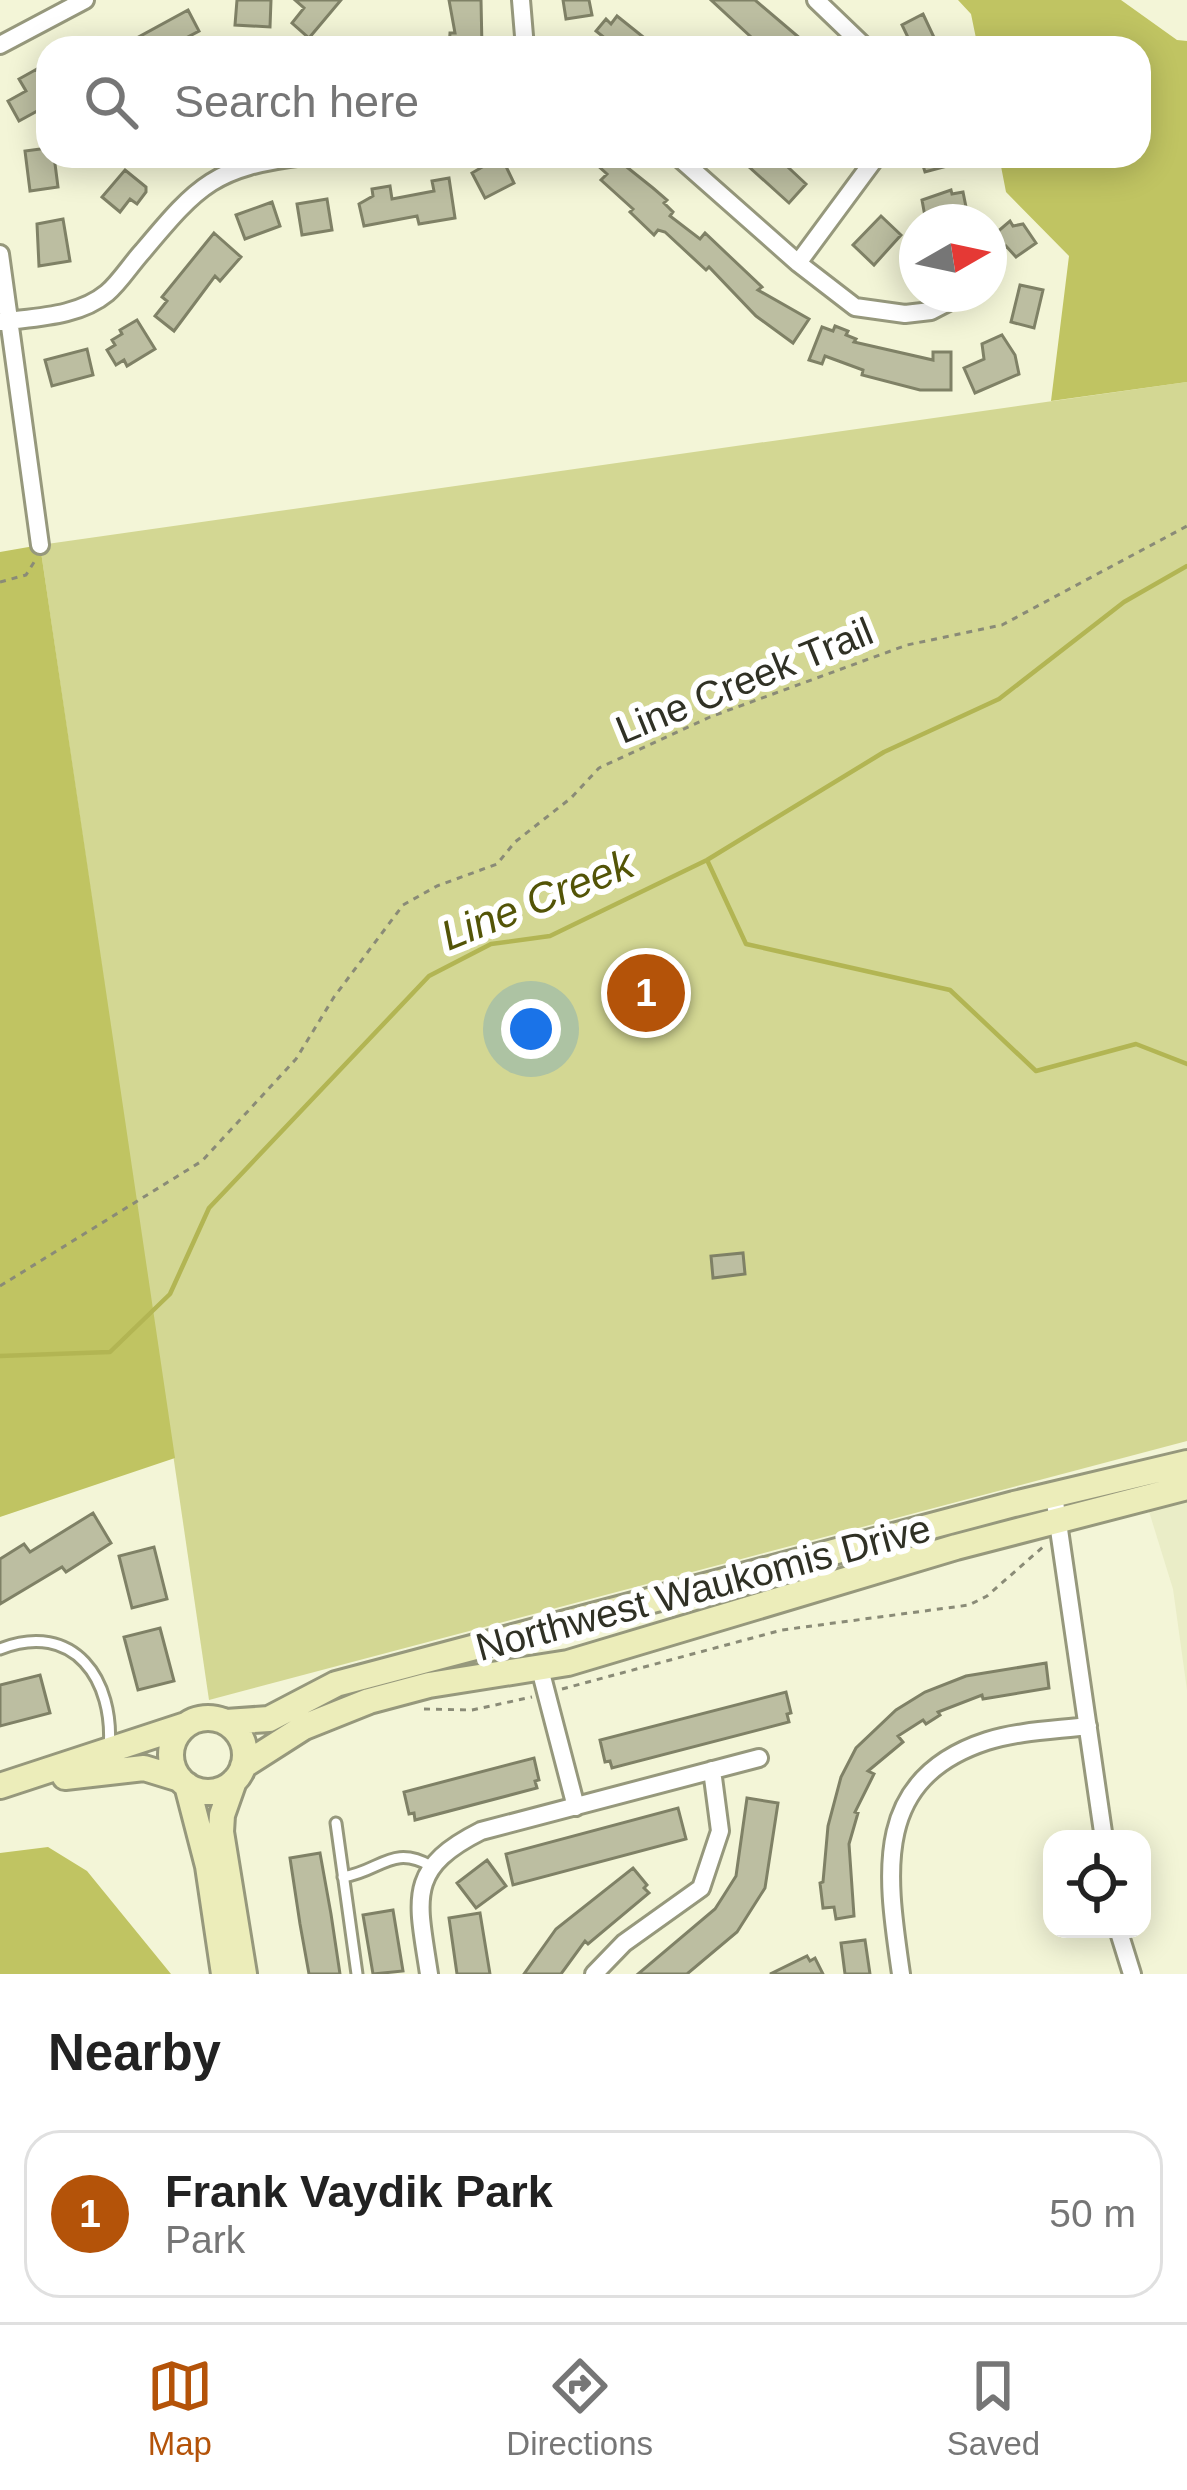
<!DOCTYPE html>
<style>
:root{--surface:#fff;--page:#f6f6f6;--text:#222;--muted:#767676;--line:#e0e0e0;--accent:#b45309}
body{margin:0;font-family:Arial,sans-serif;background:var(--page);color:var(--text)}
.controls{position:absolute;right:36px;bottom:36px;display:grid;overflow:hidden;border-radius:24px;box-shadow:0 6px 30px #0003}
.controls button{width:108px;height:108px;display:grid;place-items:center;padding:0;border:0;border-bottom:3px solid var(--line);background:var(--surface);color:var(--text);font:60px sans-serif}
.compass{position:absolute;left:899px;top:204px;width:108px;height:108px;border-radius:50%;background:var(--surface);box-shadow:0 6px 30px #0003;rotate:81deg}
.you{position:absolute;left:531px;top:1029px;width:42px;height:42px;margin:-30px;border:9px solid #fff;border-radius:50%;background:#1a73e8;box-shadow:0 0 0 18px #1a73e833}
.badge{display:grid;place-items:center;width:78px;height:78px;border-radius:50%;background:var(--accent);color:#fff;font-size:39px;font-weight:700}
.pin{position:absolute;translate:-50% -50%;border:6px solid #fff;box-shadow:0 3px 12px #0006}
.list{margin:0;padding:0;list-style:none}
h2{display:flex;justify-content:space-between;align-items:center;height:156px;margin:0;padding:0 48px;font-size:51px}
h2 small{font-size:39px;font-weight:400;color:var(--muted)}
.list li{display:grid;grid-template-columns:78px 1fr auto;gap:36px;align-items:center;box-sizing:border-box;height:168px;margin:0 24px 24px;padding:0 24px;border:3px solid var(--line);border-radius:36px}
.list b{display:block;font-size:45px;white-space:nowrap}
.list p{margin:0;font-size:39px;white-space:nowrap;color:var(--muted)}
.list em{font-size:39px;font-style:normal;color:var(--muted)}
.icon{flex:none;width:66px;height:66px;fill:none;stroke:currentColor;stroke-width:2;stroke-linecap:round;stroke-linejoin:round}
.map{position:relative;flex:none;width:1187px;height:1974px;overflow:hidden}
.search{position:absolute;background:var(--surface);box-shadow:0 6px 30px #0003;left:36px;right:36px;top:36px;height:132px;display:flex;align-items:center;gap:30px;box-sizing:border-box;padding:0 42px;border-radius:36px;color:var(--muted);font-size:45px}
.sheet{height:348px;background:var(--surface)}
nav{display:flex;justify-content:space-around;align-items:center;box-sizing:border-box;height:168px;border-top:3px solid var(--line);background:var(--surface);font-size:33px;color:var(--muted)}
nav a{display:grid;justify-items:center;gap:6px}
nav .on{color:var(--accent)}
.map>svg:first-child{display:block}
.built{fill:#eaedc7}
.green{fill:#d3d793}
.forest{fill:#c0c462}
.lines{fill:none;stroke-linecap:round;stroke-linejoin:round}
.stream{stroke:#b2b553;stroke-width:4.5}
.building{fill:#bcbea1;stroke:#7f8166;stroke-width:3}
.service-casing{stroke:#96987c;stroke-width:15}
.minor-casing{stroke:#96987c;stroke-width:22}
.secondary-casing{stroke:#96987c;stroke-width:30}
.path{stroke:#8a8b77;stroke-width:3;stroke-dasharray:6 6;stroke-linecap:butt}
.service{stroke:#fff;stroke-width:9}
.minor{stroke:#fff;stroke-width:16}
.secondary{stroke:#ecedba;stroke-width:24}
.labels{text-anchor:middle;stroke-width:12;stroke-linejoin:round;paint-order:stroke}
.street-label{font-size:39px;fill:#303125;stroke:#fff}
.water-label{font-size:42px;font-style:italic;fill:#535407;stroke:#fff}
</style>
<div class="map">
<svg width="1187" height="1974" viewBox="0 0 1187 1974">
<rect width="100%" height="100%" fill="#f3f5d7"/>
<path class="built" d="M1187,1495V1690L1173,1589L1147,1505Z"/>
<path class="green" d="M1187,382V1441L209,1700L40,545Z"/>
<path class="forest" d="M958,0H1121L1177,40L1187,41V382L1051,401L1069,256L1006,192L999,156H1139V48H978L971,14Z
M40,545L175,1458L0,1517V552Z
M48,1847L87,1871L171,1974H0V1853Z"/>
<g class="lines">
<path class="stream" d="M708,862L746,944L950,990L1036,1071L1136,1044L1187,1064
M0,1356L110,1352L170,1294L209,1208L429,976L491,944L550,936L707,860L884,752L999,699L1124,602L1187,566"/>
</g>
<path class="building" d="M237,0H271L270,27L235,25Z
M295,0H341L309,38L292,23L304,8Z
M449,0H481L482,48H449L450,33H455Z
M563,0H589L592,15L566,19Z
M711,0H755L802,40L795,48H763Z
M188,10L199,31L167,48H139L135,39Z
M923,14L939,48H913L902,25Z
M617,16L657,48H617L596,31L606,19L611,24Z
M37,69L43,80L48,77V105L19,121L8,101L26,91L19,79Z
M48,148V156H54L58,187L30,191L25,151Z
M501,156L514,183L485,198L472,173Z
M601,156H613L653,188L667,200L664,203L673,212L670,216L700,239L705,233L762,287L758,290L809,319L793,343L756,316L709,267L706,270L665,232L658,230L654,235L630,212L633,209L601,180L607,174L595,163Z
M737,156H776L806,184L789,203Z
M920,156H969L970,160L925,172Z
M125,170L146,187V192L137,204L130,199L120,212L102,197Z
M449,178L455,218L419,224L417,216L364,226L359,204L373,196L372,189L390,186L392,199L434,191L432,181Z
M951,190L952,194L963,192L969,222H926L922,200Z
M327,199L332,230L302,235L297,204Z
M272,202L280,226L245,239L236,215Z
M881,216L901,235L874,265L853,245Z
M63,219L70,261L39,266L37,224Z
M1010,221L1013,226L1023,224L1036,243L1016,257L1006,246L1000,251L989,239Z
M214,233L241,257L220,281L215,276L174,331L155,316L167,301L162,297Z
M1020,285L1043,290L1034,328L1011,322Z
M137,320L155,349L127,366L124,360L116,365L107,350L115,345L112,340L122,334L120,330Z
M835,326L848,331L846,335L856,339L854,342L933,360V352H951V390H920L862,375L863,370L825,356L822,364L809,360L822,327L833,331Z
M1002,335L1015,355L1019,374L975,393L964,368L984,359L982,344Z
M87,349L93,375L52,386L45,360Z
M743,1253L745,1274L713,1278L711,1256Z
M93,1513L111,1543L66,1572L62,1567L0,1604V1559L24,1544L30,1552Z
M154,1547L167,1599L132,1608L119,1556Z
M160,1628L174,1681L138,1690L124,1637Z
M1046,1663L1049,1688L983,1699L982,1695L938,1712L940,1715L926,1724L923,1720L898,1736L903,1742L868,1771L874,1774L855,1812L858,1813L849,1844L854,1916L836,1919L834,1907L823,1908L820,1883L823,1882L828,1826L841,1777L856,1748L896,1710L925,1692L966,1676Z
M40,1675L50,1713L0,1726V1685Z
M786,1692L791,1713L787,1714L789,1722L612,1768L610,1761L605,1762L600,1740Z
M534,1758L539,1780L535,1781L537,1788L415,1820L414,1813L409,1814L404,1792Z
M747,1798L778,1803L765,1888L737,1932L687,1974H638L715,1909L724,1895L736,1876Z
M678,1808L686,1839L513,1885L506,1854Z
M320,1853L331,1914L340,1974H309L300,1924L290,1858Z
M487,1860L506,1886L476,1908L457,1883Z
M633,1868L647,1885L644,1888L649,1893L588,1944L585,1941L561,1974H524L556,1929Z
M393,1910L403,1971L373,1974L363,1915Z
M480,1913L490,1974H457L449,1918Z
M865,1940L870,1974H845L841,1943Z
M807,1956L810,1961L815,1958L823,1974H770Z"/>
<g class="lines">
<g class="service-casing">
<path id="service" d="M0,1649C74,1620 115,1680 109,1749
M336,1823L357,1974
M343,1877C381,1871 392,1844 431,1866"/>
</g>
<g class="minor-casing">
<path id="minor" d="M521,0L525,48
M816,0L866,48
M0,45L85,0
M677,156L798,263L855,307L905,314L931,311L962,295
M0,254L40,545
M798,263L877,156
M0,322C35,317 78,317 107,293C120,282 131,264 143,251C199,184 215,167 304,156
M1054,1495L1104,1839
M540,1669L576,1807
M1118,1929L1132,1974
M429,1974C418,1900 405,1869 481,1831L759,1758
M594,1974L624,1943L701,1888L720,1831L712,1770
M901,1974C887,1876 870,1779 987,1741C1018,1731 1056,1730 1088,1726"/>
</g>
<g class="secondary-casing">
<path id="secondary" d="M171 1755a37 37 0 1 1 74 0a37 37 0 1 1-74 0Z
M226,1722L269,1719L336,1684L1014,1504L1187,1463
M243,1766L304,1727L369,1701L429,1685L568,1663L956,1547L1187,1487
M65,1777L144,1768L180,1779
M234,1781L222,1815L221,1832L244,1974
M187,1785L208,1866L224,1974
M0,1786L186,1725"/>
</g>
<path class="path" d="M0,582L26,575L36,559
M0,1286L202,1161L296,1059L334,997L403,905L437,886L497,864L515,842L571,798L599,768L710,717L907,645L1002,625L1187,526
M562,1689L782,1630L969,1605L987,1596L1044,1546
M424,1709L472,1710L532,1697"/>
<use href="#service" class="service"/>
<use href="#minor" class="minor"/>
<use href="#secondary" class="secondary"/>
</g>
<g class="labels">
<g class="street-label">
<text transform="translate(744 680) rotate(-22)" y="14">Line Creek Trail</text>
<text transform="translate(703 1587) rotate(-15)" y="14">Northwest Waukomis Drive</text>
</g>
<g class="water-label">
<text transform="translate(537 899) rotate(-22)" y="15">Line Creek</text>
</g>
</g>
</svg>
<div class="controls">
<button><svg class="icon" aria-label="locate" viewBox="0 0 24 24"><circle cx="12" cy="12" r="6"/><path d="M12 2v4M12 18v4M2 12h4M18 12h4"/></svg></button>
</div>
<svg class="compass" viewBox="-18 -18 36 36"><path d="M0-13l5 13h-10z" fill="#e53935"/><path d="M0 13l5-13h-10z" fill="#767676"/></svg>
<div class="you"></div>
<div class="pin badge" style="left:646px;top:993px">1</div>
<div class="search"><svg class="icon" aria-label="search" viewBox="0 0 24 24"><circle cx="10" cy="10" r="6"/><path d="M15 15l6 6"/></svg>Search here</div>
</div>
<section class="sheet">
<h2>Nearby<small></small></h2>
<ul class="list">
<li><span class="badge">1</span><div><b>Frank Vaydik Park</b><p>Park</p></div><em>50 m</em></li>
</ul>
</section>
<nav>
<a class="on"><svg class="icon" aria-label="map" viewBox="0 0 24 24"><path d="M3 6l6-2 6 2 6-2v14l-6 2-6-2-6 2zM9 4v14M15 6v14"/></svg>Map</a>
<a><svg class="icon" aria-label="directions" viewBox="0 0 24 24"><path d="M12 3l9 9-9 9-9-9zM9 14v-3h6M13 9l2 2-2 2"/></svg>Directions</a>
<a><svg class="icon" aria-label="saved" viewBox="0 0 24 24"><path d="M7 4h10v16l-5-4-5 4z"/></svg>Saved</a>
</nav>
